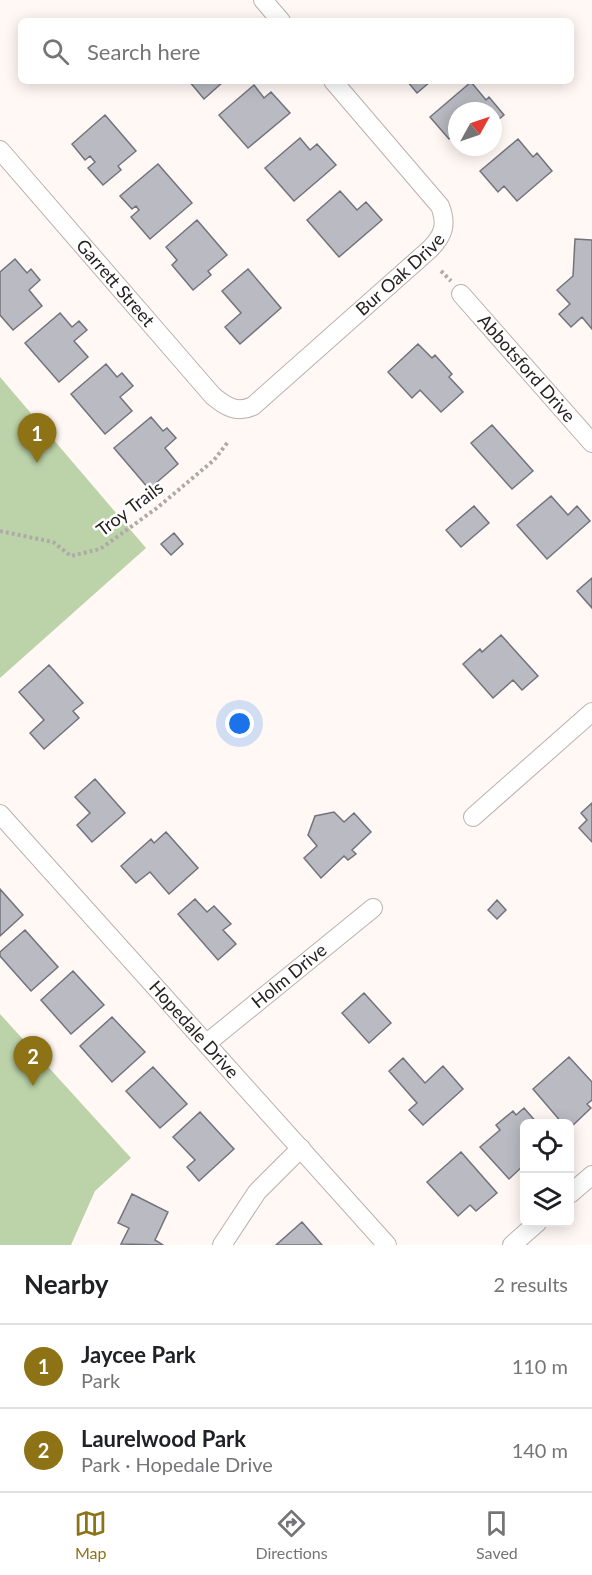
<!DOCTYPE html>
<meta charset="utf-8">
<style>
:root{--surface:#fff;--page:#f2f2f2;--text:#202124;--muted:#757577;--line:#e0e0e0;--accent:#8d7216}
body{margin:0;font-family:Lato,sans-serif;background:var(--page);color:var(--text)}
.controls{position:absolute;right:18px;bottom:18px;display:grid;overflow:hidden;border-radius:9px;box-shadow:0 3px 15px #0003}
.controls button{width:54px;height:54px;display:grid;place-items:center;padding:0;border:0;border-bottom:2px solid var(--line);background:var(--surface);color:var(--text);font:30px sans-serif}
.compass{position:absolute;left:448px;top:102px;width:54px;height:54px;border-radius:50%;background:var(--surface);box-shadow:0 3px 15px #0003;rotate:50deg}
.you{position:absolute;left:240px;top:724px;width:21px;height:21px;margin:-15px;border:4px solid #fff;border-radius:50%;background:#1a73e8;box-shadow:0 0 0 9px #1a73e833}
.badge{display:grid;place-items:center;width:39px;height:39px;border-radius:50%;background:var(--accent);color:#fff;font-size:20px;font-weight:700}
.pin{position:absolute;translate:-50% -50px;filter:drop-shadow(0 2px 3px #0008)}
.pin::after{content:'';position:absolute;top:32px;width:21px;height:18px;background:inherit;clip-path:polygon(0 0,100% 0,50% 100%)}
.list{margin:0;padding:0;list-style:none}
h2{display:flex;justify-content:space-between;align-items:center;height:78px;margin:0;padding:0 24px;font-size:26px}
h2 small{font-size:20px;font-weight:400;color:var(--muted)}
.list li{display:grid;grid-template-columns:39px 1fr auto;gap:18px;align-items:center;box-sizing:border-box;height:84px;padding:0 24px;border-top:2px solid var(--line)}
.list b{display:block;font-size:22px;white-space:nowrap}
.list p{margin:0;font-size:20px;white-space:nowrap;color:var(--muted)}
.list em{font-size:20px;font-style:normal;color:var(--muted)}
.icon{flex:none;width:33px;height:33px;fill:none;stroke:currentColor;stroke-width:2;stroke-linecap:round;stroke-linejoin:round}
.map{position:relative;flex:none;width:592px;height:1245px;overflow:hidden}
.search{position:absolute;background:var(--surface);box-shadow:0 3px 15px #0003;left:18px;right:18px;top:18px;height:66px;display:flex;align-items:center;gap:15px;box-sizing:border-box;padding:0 21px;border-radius:9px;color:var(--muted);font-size:22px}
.sheet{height:246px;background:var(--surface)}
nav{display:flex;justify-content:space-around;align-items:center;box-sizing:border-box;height:84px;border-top:2px solid var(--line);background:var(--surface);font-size:16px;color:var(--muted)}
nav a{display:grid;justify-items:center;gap:3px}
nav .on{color:var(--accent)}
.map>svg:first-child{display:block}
.green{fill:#bcd3a9}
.building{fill:#babac3;stroke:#73737c;stroke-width:1.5}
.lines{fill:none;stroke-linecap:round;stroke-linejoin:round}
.minor-casing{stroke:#bbb0ad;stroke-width:20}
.path{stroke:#afa9a7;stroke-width:4;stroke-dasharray:3 3;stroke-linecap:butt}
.minor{stroke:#fff;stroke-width:18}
.labels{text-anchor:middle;stroke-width:5;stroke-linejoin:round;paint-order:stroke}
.street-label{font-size:18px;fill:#262221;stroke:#fff}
</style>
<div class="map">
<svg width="592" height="1245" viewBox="0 0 592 1245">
<rect width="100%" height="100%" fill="#fff8f5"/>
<path class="green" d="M0,377L146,548L0,678Z
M0,1014L131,1158L95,1191L71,1245H0Z"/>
<path class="building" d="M189,81H224L204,99Z
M407,81H431L417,93Z
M471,82L486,100L489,97L504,115L493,124V111H457V132L449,139L430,117Z
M254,85L264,98L271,92L290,113L248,148L219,115Z
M105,115L136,151L118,166L121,170L103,185L88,168L95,162L90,156L85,160L72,144Z
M300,138L310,150L317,144L336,165L294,201L265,168Z
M518,139L533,157L537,153L552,171L517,201L504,186L498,192L480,171Z
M158,164L192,203L150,239L131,217L139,210L136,206L132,209L120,196Z
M340,191L357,210L366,202L382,220L339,257L307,220Z
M197,220L227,255L208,271L211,275L193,290L172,265L177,260L166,247Z
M575,239L592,240V329L582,317L571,327L559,314L570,304L557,290L573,276Z
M15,259L27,273L31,269L40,280L29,290L42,306L13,330L0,315V272Z
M248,269L281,308L240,344L225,327L241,313L222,291Z
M60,313L72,327L79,321L87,330L74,341L88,357L59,382L25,343Z
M418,344L432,358L435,355L452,374L449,377L463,392L441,412L420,390L412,398L388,372Z
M106,364L117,377L122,373L133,386L120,397L132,411L105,434L71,394Z
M151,417L163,431L167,428L176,438L165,448L178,464L149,489L114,448Z
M492,425L533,471L512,489L471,443Z
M551,496L568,515L577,506L590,521L547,559L517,525Z
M474,506L489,523L461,547L446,530Z
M174,533L183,544L171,555L161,544Z
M592,578V608L577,591Z
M501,635L538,676L522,690L513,680L493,698L463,664L480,649L482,652Z
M49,665L83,703L73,711L79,718L44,749L30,733L44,720L19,692Z
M95,779L125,813L92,842L77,825L90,813L75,797Z
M592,803V842L579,828L587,820L581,813Z
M334,812L344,822L354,813L371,832L352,850L356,854L348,860L344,856L321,878L304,858L317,846L308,835L315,816Z
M166,832L198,868L169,894L150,872L136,883L121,866L151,839L154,843Z
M0,889L23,915L0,936Z
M195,899L207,912L214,906L231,924L223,930L236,944L218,960L178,914Z
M497,900L506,910L497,919L488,910Z
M25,930L58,967L31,991L0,956V952Z
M73,971L104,1005L71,1034L41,1000Z
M364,993L391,1023L369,1043L342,1013Z
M112,1017L145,1052L112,1082L80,1046Z
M569,1057L592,1082V1100L587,1104L591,1108L570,1128V1124H563L533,1089Z
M403,1058L425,1083L443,1066L463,1089L423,1125L409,1110L417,1103L389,1071Z
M153,1067L187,1104L160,1128L126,1091Z
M524,1108L538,1124H524V1165L509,1179L480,1147L500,1130L496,1125L513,1111L516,1115Z
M200,1112L234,1149L199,1181L187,1167L195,1160L173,1137Z
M461,1152L497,1193L476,1211L470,1205L458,1216L427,1182Z
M132,1194L168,1212L155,1240L163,1245L121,1244L129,1228L118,1223Z
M302,1222L322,1245H276Z"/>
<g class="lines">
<g class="minor-casing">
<g id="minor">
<path d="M263,0L281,21"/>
<path id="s1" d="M0,150L213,396C225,406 237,414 253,406L430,249C444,235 447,224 440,206L333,81"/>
<path id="s2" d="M461,294L592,443"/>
<path id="s3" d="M0,814L387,1245"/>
<path d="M473,817L592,712"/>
<path id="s4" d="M207,1043L373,908"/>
<path d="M570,1194L592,1175"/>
<path d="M222,1245L257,1192L301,1148"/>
<path d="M512,1245L538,1222"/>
</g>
</g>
<path class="path" d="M441,271L451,281
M0,531L53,542L71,556L100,549L157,508L214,460L228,442"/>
<use href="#minor" class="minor"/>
</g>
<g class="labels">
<g class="street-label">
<text dy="6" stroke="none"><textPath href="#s1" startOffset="567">Bur Oak Drive</textPath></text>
<text dy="6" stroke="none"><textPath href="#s1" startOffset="176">Garrett Street</textPath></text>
<text dy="6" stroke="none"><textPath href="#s2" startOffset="99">Abbotsford Drive</textPath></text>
<text transform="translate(130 509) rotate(-37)" y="6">Troy Trails</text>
<text dy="6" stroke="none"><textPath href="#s4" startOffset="106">Holm Drive</textPath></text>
<text dy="6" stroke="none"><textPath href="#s3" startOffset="290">Hopedale Drive</textPath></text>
</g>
</g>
</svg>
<div class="controls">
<button><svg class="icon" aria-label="locate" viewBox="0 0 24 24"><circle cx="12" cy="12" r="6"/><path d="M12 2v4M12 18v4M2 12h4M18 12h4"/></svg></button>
<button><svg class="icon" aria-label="layers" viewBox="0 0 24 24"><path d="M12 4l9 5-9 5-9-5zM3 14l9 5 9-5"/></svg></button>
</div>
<svg class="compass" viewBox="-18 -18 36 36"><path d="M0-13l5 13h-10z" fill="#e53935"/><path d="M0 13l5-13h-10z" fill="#757577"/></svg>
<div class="you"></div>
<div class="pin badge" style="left:37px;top:463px">1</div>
<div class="pin badge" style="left:33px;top:1086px">2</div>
<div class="search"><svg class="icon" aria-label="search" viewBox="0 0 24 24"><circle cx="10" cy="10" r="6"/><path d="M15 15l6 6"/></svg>Search here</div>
</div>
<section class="sheet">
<h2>Nearby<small>2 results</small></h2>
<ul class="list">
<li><span class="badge">1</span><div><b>Jaycee Park</b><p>Park</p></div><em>110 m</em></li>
<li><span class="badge">2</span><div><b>Laurelwood Park</b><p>Park · Hopedale Drive</p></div><em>140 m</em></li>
</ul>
</section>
<nav>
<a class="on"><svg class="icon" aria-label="map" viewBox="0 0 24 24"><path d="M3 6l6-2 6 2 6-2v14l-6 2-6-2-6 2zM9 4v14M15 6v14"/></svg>Map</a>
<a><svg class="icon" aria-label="directions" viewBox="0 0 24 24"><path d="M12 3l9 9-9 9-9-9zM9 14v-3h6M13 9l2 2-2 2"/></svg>Directions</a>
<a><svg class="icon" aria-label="saved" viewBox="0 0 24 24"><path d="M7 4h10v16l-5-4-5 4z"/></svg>Saved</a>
</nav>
